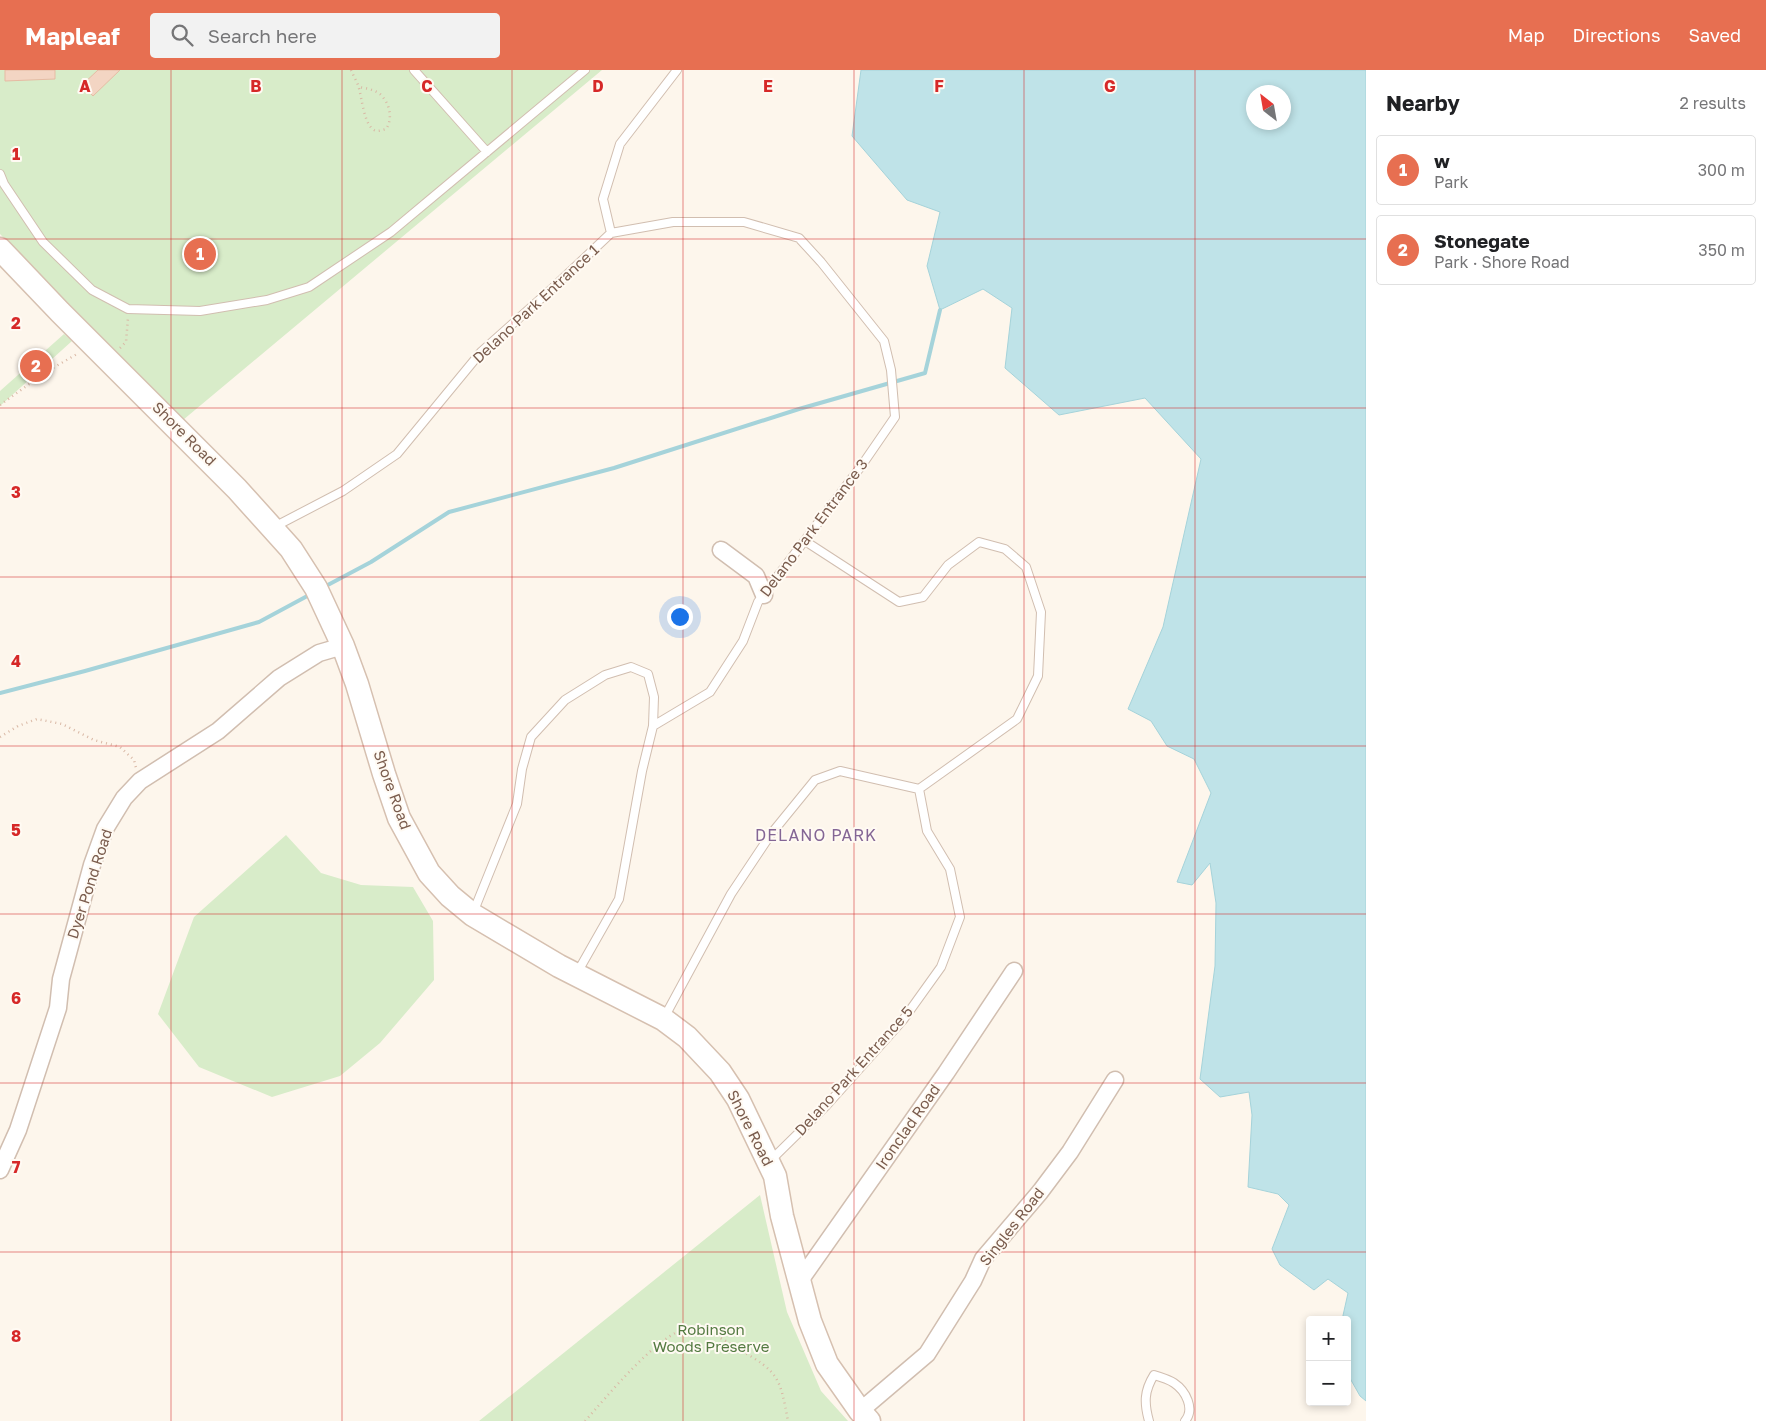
<!DOCTYPE html>
<meta charset="utf-8">
<style>
:root{--surface:#fff;--page:#f2f2f2;--text:#202124;--muted:#757577;--line:#e0e0e0;--accent:#e76f51}
body{margin:0;font-family:"Golos Text",sans-serif;background:var(--page);color:var(--text)}
.controls{position:absolute;right:15px;bottom:15px;display:grid;overflow:hidden;border-radius:5px;box-shadow:0 2px 8px #0003}
.controls button{width:45px;height:45px;display:grid;place-items:center;padding:0;border:0;border-bottom:1px solid var(--line);background:var(--surface);color:var(--text);font:25px sans-serif}
.compass{position:absolute;left:1246px;top:15px;width:45px;height:45px;border-radius:50%;background:var(--surface);box-shadow:0 2px 8px #0003;rotate:329deg}
.you{position:absolute;left:679px;top:546px;width:18px;height:18px;margin:-12px;border:4px solid #fff;border-radius:50%;background:#1a73e8;box-shadow:0 0 0 8px #1a73e833}
.badge{display:grid;place-items:center;width:32px;height:32px;border-radius:50%;background:var(--accent);color:#fff;font-size:16px;font-weight:700}
.pin{position:absolute;translate:-50% -50%;border:2px solid #fff;box-shadow:0 1px 5px #0006}
.list{margin:0;padding:0;list-style:none}
h2{display:flex;justify-content:space-between;align-items:center;height:65px;margin:0;padding:0 20px;font-size:21px}
h2 small{font-size:16px;font-weight:400;color:var(--muted)}
.list li{display:grid;grid-template-columns:32px 1fr auto;gap:15px;align-items:center;box-sizing:border-box;height:70px;margin:0 10px 10px;padding:0 10px;border:1px solid var(--line);border-radius:5px}
.list b{display:block;font-size:19px;white-space:nowrap}
.list p{margin:0;font-size:16px;white-space:nowrap;color:var(--muted)}
.list em{font-size:16px;font-style:normal;color:var(--muted)}
.icon{flex:none;width:28px;height:28px;fill:none;stroke:currentColor;stroke-width:2;stroke-linecap:round;stroke-linejoin:round}
.map{position:relative;flex:none;width:1366px;height:1351px;overflow:hidden}
header{display:flex;align-items:center;gap:30px;box-sizing:border-box;height:70px;padding:0 25px;background:var(--accent);color:#fff}
header strong{font-size:24px}
nav{display:flex;gap:28px;margin-inline-start:auto;font-size:18px}
.search{width:350px;height:45px;background:var(--page);display:flex;align-items:center;gap:12px;box-sizing:border-box;padding:0 18px;border-radius:5px;color:var(--muted);font-size:19px}
main{display:flex}
aside{flex:1;background:var(--surface)}
.map>svg:first-child{display:block}
.green{fill:#d8ecc9}
.water{fill:#bfe3e8;stroke:#a5d3da;fill-rule:evenodd}
.lines{fill:none;stroke-linecap:round;stroke-linejoin:round}
.stream{stroke:#a5d3da;stroke-width:4}
.building{fill:#f3d5c3;stroke:#e6bba3}
.lane-casing{stroke:#d1beb0;stroke-width:10}
.street-casing{stroke:#d1beb0;stroke-width:19}
.secondary-casing{stroke:#d6c0b0;stroke-width:25}
.path{stroke:#d9b8a5;stroke-width:2.5;stroke-dasharray:1 4;stroke-linecap:butt}
.lane{stroke:#fff;stroke-width:8}
.street{stroke:#fff;stroke-width:16}
.secondary{stroke:#fff;stroke-width:22}
.grid{fill:none;stroke:#d62828;stroke-width:1;stroke-opacity:0.55}
.labels{text-anchor:middle;stroke-width:4;stroke-linejoin:round;paint-order:stroke}
.street-label{font-size:15px;fill:#7a5c4d;stroke:#fffaf3}
.park-label{font-size:15px;fill:#537a41;stroke:#fffaf3}
.neighbourhood-label{font-size:16px;letter-spacing:1px;fill:#846695;stroke:#fffaf3}
.grid-label{font-size:16px;text-anchor:middle;font-weight:bold;fill:#d62828;stroke:#fffaf3;stroke-width:4;stroke-linejoin:round;paint-order:stroke}
</style>
<header>
<strong>Mapleaf</strong>
<div class="search"><svg class="icon" aria-label="search" viewBox="0 0 24 24"><circle cx="10" cy="10" r="6"/><path d="M15 15l6 6"/></svg>Search here</div>
<nav><a>Map</a><a>Directions</a><a>Saved</a></nav>
</header>
<main>
<div class="map">
<svg width="1366" height="1351" viewBox="0 0 1366 1351">
<rect width="100%" height="100%" fill="#fdf6ec"/>
<path class="green" d="M0,0H602L183,350L0,164Z
M64,264L72,271L0,336V321Z
M286,765L321,803L361,815L413,817L433,851L434,910L380,973L340,1006L272,1027L199,997L158,944L194,847Z
M760,1125L787,1242L821,1321L848,1351H479Z"/>
<path class="water" d="M861,0H1366V1331L1360,1326L1347,1303V1250H1342L1348,1223L1328,1209L1314,1220L1280,1195L1272,1179L1289,1135L1278,1124L1248,1117L1252,1045L1249,1022L1220,1027L1200,1009L1215,896L1216,833L1210,793L1192,815L1177,812L1211,723L1194,689L1167,676L1151,651L1128,639L1163,557L1201,389L1145,328L1059,345L1005,298L1012,238L983,219L940,240L927,196L940,142L907,130L852,66ZM1254,22H1284V52H1254Z"/>
<g class="lines">
<path class="stream" d="M324,517L371,492L449,442L614,398L799,339L925,303L940,240
M0,623L85,601L259,552L311,524"/>
</g>
<path class="building" d="M5,0H55V9L5,11Z
M98,0H120L93,26L82,15Z"/>
<g class="lines">
<g class="lane-casing">
<path id="lane" d="M414,0L487,82
M0,104L4,114L43,172L92,220L128,239L200,241L267,230L309,217L391,162L585,0
M274,457L343,421L397,384L481,282L555,216L611,163L603,129L620,74L677,0
M473,843L517,734L522,699L531,667L565,630L605,605L631,597L648,604L654,627L653,656
M577,903L619,829L642,701L653,656L710,622L743,571L758,532L862,395L895,347L891,300L884,271L821,192L799,168L744,152H673L611,163
M664,948L731,824L771,764L815,710L840,701L919,719
M771,1090L826,1036L903,950L941,897L960,847L950,799L927,761L919,719L1017,649L1038,606L1041,542L1026,497L1005,479L979,472L948,495L923,527L899,532L805,471
M1149,1351C1144,1333 1144,1321 1154,1305C1161,1307 1168,1309 1174,1313C1186,1321 1195,1339 1185,1351"/>
</g>
<g class="street-casing">
<path id="street" d="M721,480L756,506L764,525
M0,1100L18,1060L58,938L61,909L92,795L105,759L124,728L140,711L218,661L279,608L319,583L343,576
M799,1212L946,1003L1014,901
M860,1341L927,1284L973,1211L983,1189L1040,1122L1070,1082L1115,1010"/>
</g>
<g class="secondary-casing">
<path id="secondary" d="M0,179L60,242L237,419L291,479L316,518L343,576L357,614L384,704L399,748L429,803L450,826L473,845L559,896L663,949L687,967L720,1002L738,1029L775,1106L782,1146L810,1251L827,1294L860,1341L869,1351"/>
</g>
<path class="path" d="M351,0C353,5 356,10 358,15C362,26 363,53 374,60C378,62 382,60 386,59C393,49 390,34 381,25C376,20 366,18 358,17
M120,278L126,272L128,248
M0,335L46,302L77,284
M0,667L18,656L37,649L62,654L94,670L120,677L134,690L136,698
M585,1351C606,1328 659,1262 689,1258C705,1256 727,1272 740,1280C779,1302 780,1308 788,1351"/>
<use href="#lane" class="lane"/>
<use href="#street" class="street"/>
<use href="#secondary" class="secondary"/>
</g>
<path class="grid" d="M171,0V1351M342,0V1351M512,0V1351M683,0V1351M854,0V1351M1024,0V1351M1195,0V1351M0,169H1366M0,338H1366M0,507H1366M0,676H1366M0,844H1366M0,1013H1366M0,1182H1366"/>
<g class="labels">
<g class="street-label">
<text transform="translate(536 234) rotate(-43)" y="5">Delano Park Entrance 1</text>
<text transform="translate(184 364) rotate(45)" y="5">Shore Road</text>
<text transform="translate(814 458) rotate(-53)" y="5">Delano Park Entrance 3</text>
<text transform="translate(392 720) rotate(70)" y="5">Shore Road</text>
<text transform="translate(90 814) rotate(-72)" y="5">Dyer Pond Road</text>
<text transform="translate(854 1001) rotate(-48)" y="5">Delano Park Entrance 5</text>
<text transform="translate(908 1057) rotate(-55)" y="5">Ironclad Road</text>
<text transform="translate(750 1058) rotate(63)" y="5">Shore Road</text>
<text transform="translate(1012 1157) rotate(-52)" y="5">Singles Road</text>
</g>
<g class="park-label">
<text x="711" y="1265">Robinson<tspan x="711" dy="17">Woods Preserve</tspan></text>
</g>
<g class="neighbourhood-label">
<text x="816" y="771">DELANO PARK</text>
</g>
</g>
<g class="grid-label">
<text x="85" y="22">A</text>
<text x="256" y="22">B</text>
<text x="427" y="22">C</text>
<text x="598" y="22">D</text>
<text x="768" y="22">E</text>
<text x="939" y="22">F</text>
<text x="1110" y="22">G</text>
<text x="16" y="90">1</text>
<text x="16" y="259">2</text>
<text x="16" y="428">3</text>
<text x="16" y="597">4</text>
<text x="16" y="766">5</text>
<text x="16" y="934">6</text>
<text x="16" y="1103">7</text>
<text x="16" y="1272">8</text>
</g>
</svg>
<div class="controls">
<button>+</button>
<button>−</button>
</div>
<svg class="compass" viewBox="-18 -18 36 36"><path d="M0-13l5 13h-10z" fill="#e53935"/><path d="M0 13l5-13h-10z" fill="#757577"/></svg>
<div class="you"></div>
<div class="pin badge" style="left:200px;top:184px">1</div>
<div class="pin badge" style="left:36px;top:296px">2</div>
</div>
<aside>
<h2>Nearby<small>2 results</small></h2>
<ul class="list">
<li><span class="badge">1</span><div><b>w</b><p>Park</p></div><em>300 m</em></li>
<li><span class="badge">2</span><div><b>Stonegate</b><p>Park · Shore Road</p></div><em>350 m</em></li>
</ul>
</aside>
</main>
